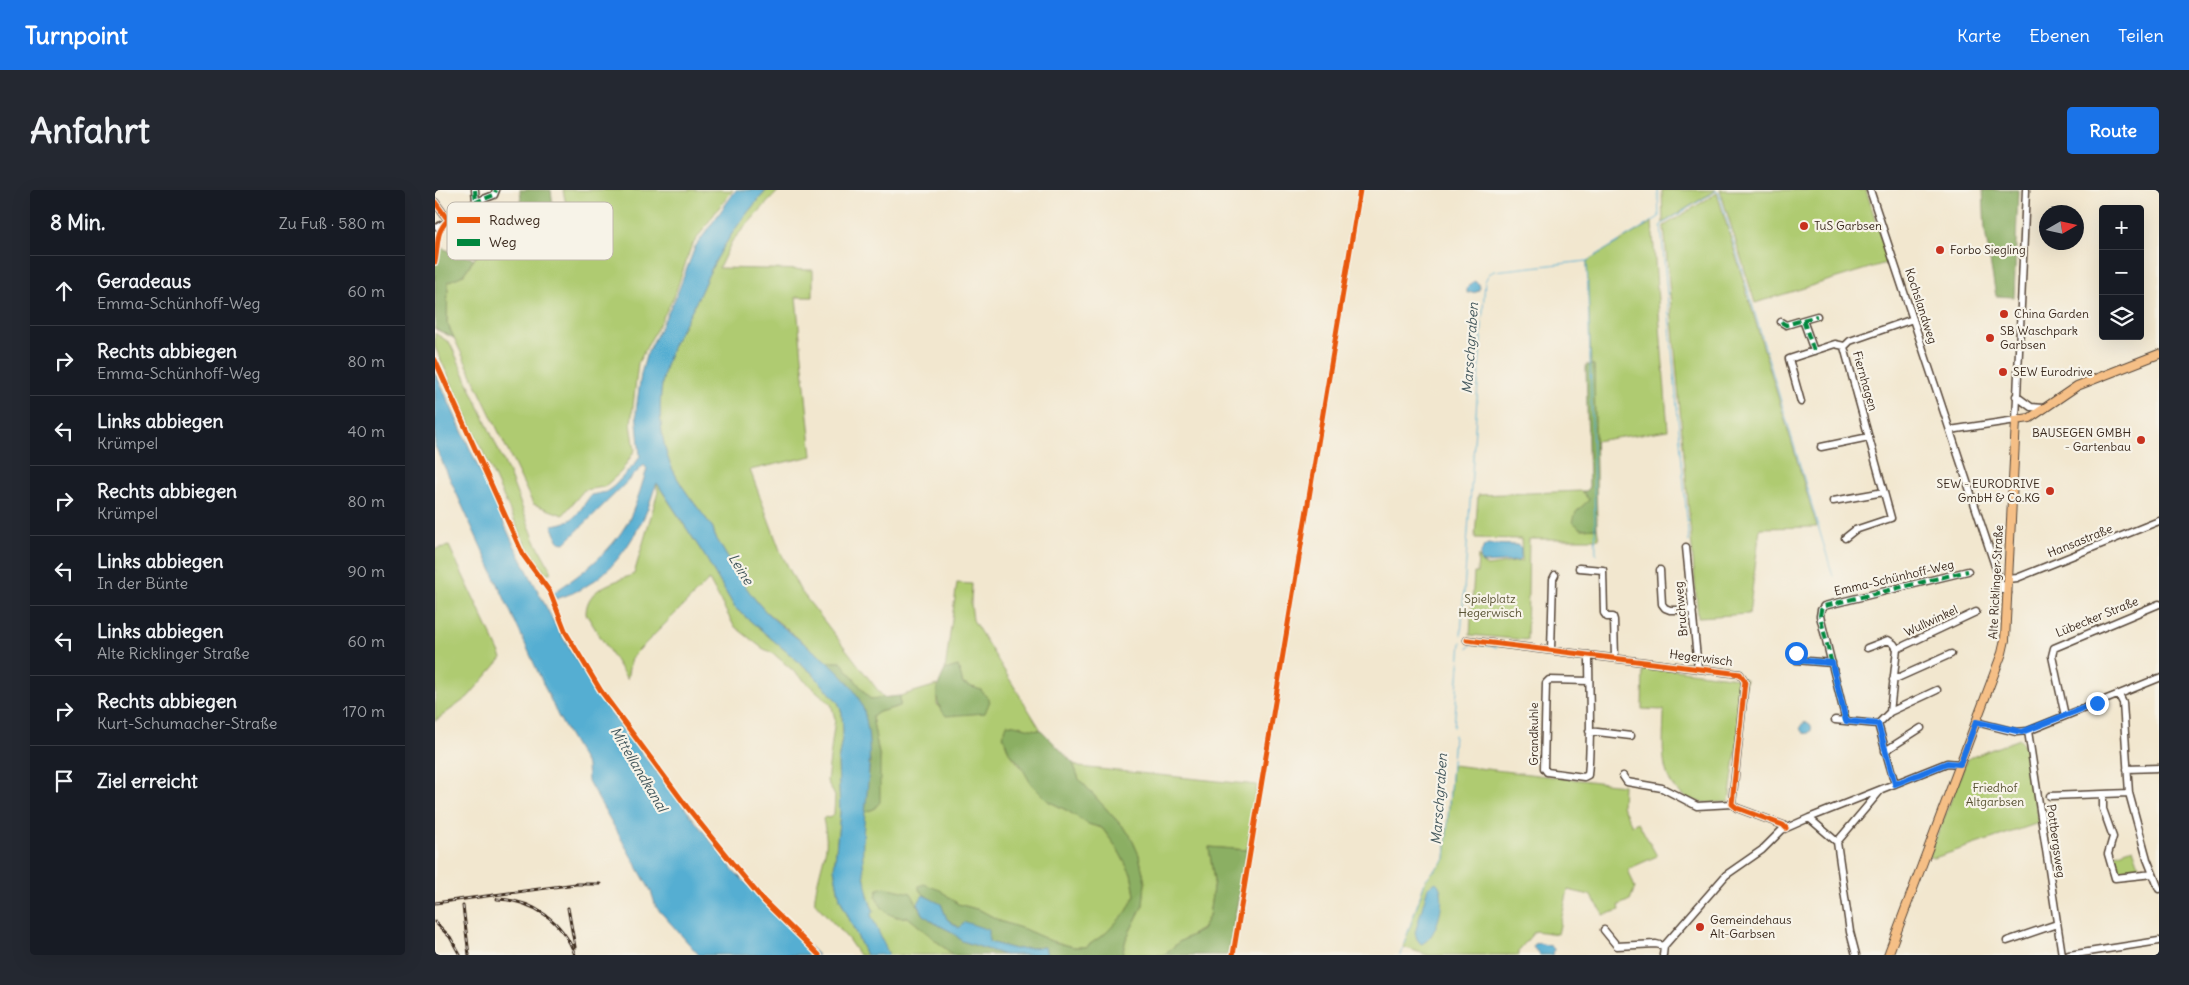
<!DOCTYPE html>
<html lang="de">
<meta charset="utf-8">
<style>
:root{--surface:#171b24;--page:#242831;--text:#f1f3f6;--muted:#9ea1a6;--line:#363941;--accent:#1a73e8}
body{margin:0;font-family:Delius,sans-serif;background:var(--page);color:var(--text)}
.controls{position:absolute;right:15px;top:15px;display:grid;overflow:hidden;border-radius:5px;box-shadow:0 5px 20px #0002}
.controls button{width:45px;height:45px;display:grid;place-items:center;padding:0;border:0;border-bottom:1px solid var(--line);background:var(--surface);color:var(--text);font:25px sans-serif}
.compass{position:absolute;left:1604px;top:15px;width:45px;height:45px;border-radius:50%;background:var(--surface);box-shadow:0 5px 20px #0002;rotate:81deg}
.stop{position:absolute;width:15px;height:15px;margin:-11px;border:4px solid #1a73e8;border-radius:50%;background:#fff}
.stop.end{background:#1a73e8;border-color:#fff;box-shadow:0 1px 5px #0008}
.list{margin:0;padding:0;list-style:none}
h2{display:flex;justify-content:space-between;align-items:center;height:65px;margin:0;padding:0 20px;font-size:21px}
h2 small{font-size:16px;font-weight:400;color:var(--muted)}
.list li{display:grid;grid-template-columns:32px 1fr auto;gap:15px;align-items:center;box-sizing:border-box;height:70px;padding:0 20px;border-top:1px solid var(--line)}
.list b{display:block;font-size:19px;white-space:nowrap}
.list p{margin:0;font-size:16px;white-space:nowrap;color:var(--muted)}
.list em{font-size:16px;font-style:normal;color:var(--muted)}
.icon{flex:none;width:28px;height:28px;fill:none;stroke:currentColor;stroke-width:2;stroke-linecap:round;stroke-linejoin:round}
.map{position:relative;flex:none;width:1724px;height:765px;overflow:hidden;border-radius:5px}
header{display:flex;align-items:center;gap:30px;box-sizing:border-box;height:70px;padding:0 25px;background:var(--accent);color:#fff}
header strong{font-size:24px}
nav{display:flex;gap:28px;margin-inline-start:auto;font-size:18px}
.intro{display:flex;align-items:center;justify-content:space-between;box-sizing:border-box;height:120px;padding:0 30px}
h1{margin:0;font-size:35px}
.button{padding:12px 22px;border-radius:5px;background:var(--accent);color:#fff;font-size:18px;font-weight:700}
main{display:flex;gap:30px;padding:0 30px}
aside{flex:1;background:var(--surface);border-radius:5px;box-shadow:0 5px 20px #0002}
.map>svg:first-child{display:block}
.green{fill:#afcb71;stroke:#757a48}
.forest{fill:#8baf63;stroke:#636c40}
.water{fill:#54aed2;stroke:#486c78}
.lines{fill:none;stroke-linecap:round;stroke-linejoin:round}
.stream{stroke:#54aed2;stroke-width:1}
.minor-casing{stroke:#564639;stroke-width:9}
.major-casing{stroke:#564639;stroke-width:10}
.minor{stroke:#fff;stroke-width:6}
.major{stroke:#f5bf86;stroke-width:8}
.rail-casing{stroke:#3b2a1e;stroke-width:3}
.rail{stroke:#f7f3e8;stroke-width:1;stroke-dasharray:4;stroke-linecap:butt}
.quiet{stroke:#00873e;stroke-width:4;stroke-dasharray:8 4;stroke-linecap:butt}
.cycleway-casing{stroke:#f7f3e8;stroke-width:8}
.cycleway{stroke:#e8590c;stroke-width:5}
.route{stroke:#1a73e8;stroke-width:6}
.poi-dot{fill:#c8321e;stroke:#f7f3e8;stroke-width:2}
.labels{text-anchor:middle;stroke-width:4.5;stroke-linejoin:round;paint-order:stroke}
.poi-label{font-size:12px;fill:#3b2a1e;stroke:#f7f3e8;text-anchor:start}
.street-label{font-size:12px;fill:#3b2a1e;stroke:#f7f3e8}
.park-label{font-size:12px;fill:#585233;stroke:#f7f3e8}
.water-label{font-size:14px;font-style:italic;fill:#44585d;stroke:#f7f3e8}
.key{fill:#f7f3e8;stroke:#bfb7ab;stroke-width:1}
.key-label{font-size:14px;fill:#3b2a1e}
</style>
<header>
<strong>Turnpoint</strong>
<nav><a>Karte</a><a>Ebenen</a><a>Teilen</a></nav>
</header>
<div class="intro"><h1>Anfahrt</h1><a class="button">Route</a></div>
<main>
<aside>
<h2>8 Min.<small>Zu Fuß · 580 m</small></h2>
<ul class="list">
<li><svg class="icon" aria-label="ahead" viewBox="0 0 24 24"><path d="M12 20V5M6 11l6-6 6 6"/></svg><div><b>Geradeaus</b><p>Emma-Schünhoff-Weg</p></div><em>60 m</em></li>
<li><svg class="icon" aria-label="right" viewBox="0 0 24 24"><path d="M7 20v-9h11M14 6l5 5-5 5"/></svg><div><b>Rechts abbiegen</b><p>Emma-Schünhoff-Weg</p></div><em>80 m</em></li>
<li><svg class="icon" aria-label="left" viewBox="0 0 24 24"><path d="M17 20v-9H6M10 6l-5 5 5 5"/></svg><div><b>Links abbiegen</b><p>Krümpel</p></div><em>40 m</em></li>
<li><svg class="icon" aria-label="right" viewBox="0 0 24 24"><path d="M7 20v-9h11M14 6l5 5-5 5"/></svg><div><b>Rechts abbiegen</b><p>Krümpel</p></div><em>80 m</em></li>
<li><svg class="icon" aria-label="left" viewBox="0 0 24 24"><path d="M17 20v-9H6M10 6l-5 5 5 5"/></svg><div><b>Links abbiegen</b><p>In der Bünte</p></div><em>90 m</em></li>
<li><svg class="icon" aria-label="left" viewBox="0 0 24 24"><path d="M17 20v-9H6M10 6l-5 5 5 5"/></svg><div><b>Links abbiegen</b><p>Alte Ricklinger Straße</p></div><em>60 m</em></li>
<li><svg class="icon" aria-label="right" viewBox="0 0 24 24"><path d="M7 20v-9h11M14 6l5 5-5 5"/></svg><div><b>Rechts abbiegen</b><p>Kurt-Schumacher-Straße</p></div><em>170 m</em></li>
<li><svg class="icon" aria-label="arrive" viewBox="0 0 24 24"><path d="M6 21V4h12l-3 4 3 4H6"/></svg><div><b>Ziel erreicht</b></div></li>
</ul>
</aside>
<div class="map">
<svg width="1724" height="765" viewBox="0 0 1724 765">
<rect width="100%" height="100%" fill="#f7f3e8"/>
<filter id="ink" filterUnits="userSpaceOnUse"><feTurbulence type="fractalNoise" baseFrequency=".02" numOctaves="2"/><feDisplacementMap in="SourceGraphic" scale="10" xChannelSelector="R" yChannelSelector="G"/><feConvolveMatrix kernelMatrix="1 2 1 2 8 2 1 2 1" color-interpolation-filters="sRGB"/></filter>
<filter id="wash" filterUnits="userSpaceOnUse"><feTurbulence type="fractalNoise" baseFrequency=".0096" numOctaves="4" result="noise"/><feDisplacementMap in="SourceGraphic" scale="20" xChannelSelector="R" yChannelSelector="G"/><feGaussianBlur stdDeviation="1.12" result="paint"/><feColorMatrix in="noise" values="0 0 0 0 0 0 0 0 0 0 0 0 0 0 0 0 0 1.4 0 .05"/><feComposite in="paint" operator="in"/></filter>
<g filter="url(#wash)">
<rect width="100%" height="100%" fill="#f2e7cf"/>
<path class="green" d="M128,0H298L282,20L256,57L239,107L203,173L196,234L200,260L186,282L169,297L149,300L128,325L98,314L12,133L13,92L28,85L59,42L118,17L122,36L135,33Z
M332,0H344L297,51L284,78L378,80V107H361L377,266L315,280L346,363L365,400L449,508L435,509L406,472H392L330,421L309,396L280,346L278,338C263,317 243,295 234,271C220,231 223,186 241,149C249,133 259,118 266,101C282,63 304,30 332,0Z
M1227,0H1281L1228,33Z
M1285,0H1431L1454,72L1320,113Z
M1282,3L1382,337L1325,338L1314,424L1263,427L1229,36Z
M1217,32L1233,240L1160,251L1159,175H1156L1152,71Z
M0,143L15,153L73,281L100,351L116,380L115,383H110L91,356L0,157Z
M221,292L271,368L300,418L377,483L403,512L407,523L408,542L403,572L405,623L399,679L405,709L431,765H424L413,749L380,713C378,704 389,670 391,657C392,648 390,638 388,629L390,627L394,628L399,624L400,606L392,591L400,529L396,514L339,464L327,458L299,436L274,390L196,468L192,489L151,424C151,397 179,393 199,384L223,302Z
M1147,301L1154,310L1141,322L1146,339L1162,338L1164,349H1094L1092,450L1035,445L1039,383H1042L1043,366L1047,373L1052,376L1087,371L1086,349L1040,348L1043,305Z
M14,356L67,468L33,507L0,531V359Z
M522,393L537,394L536,414L538,430L606,540H594L585,535L568,546L574,562L613,611L633,621L653,634L667,638L682,658L696,684L700,705L692,722L671,743L651,757H639L616,751L589,739L567,732L545,720L523,714L505,700L496,710L506,714L524,738L580,759L610,757L612,765H570L527,751L488,724L483,713L461,727H473L518,765H454L435,725L439,721C424,692 427,653 429,622L439,619L445,569L437,527L444,522L465,516V506L502,495V515L530,524L550,523L546,500L528,494L523,476L510,480Z
M1208,476L1311,489L1294,612C1284,612 1270,614 1260,611C1220,599 1229,553 1229,520L1207,519Z
M1584,549L1591,557L1604,633L1499,668L1494,666L1532,569Z
M638,573L644,577L822,595L812,660L774,657L779,691L774,726L767,739L744,752L729,765H687L691,749L708,715L710,693L704,665L695,645L644,589Z
M1017,575L1188,595L1187,616L1197,635L1203,632L1222,666L1193,679L1200,698L1195,710L1184,715L1185,720L1168,725L1167,721L1155,705L1133,700L1123,744L1100,741L1084,760V765H993L968,757L991,689L1010,669Z
M1698,658L1706,681L1684,683L1678,665Z"/>
<path class="forest" d="M85,0H116L118,17L59,42L40,67L17,58L87,15Z
M1548,0H1583L1579,107L1561,106L1550,41Z
M0,56L39,69L28,85L13,92L12,133L19,148L0,139Z
M1151,175H1159L1162,338L1146,339L1138,332L1141,322L1154,310L1147,301H1152L1154,296Z
M392,472H406L435,509L465,506V516L444,522L437,527L445,569V612L439,619L429,622L435,572L429,520Z
M523,476L528,494L546,500L555,511L550,523L511,526C497,509 501,498 510,480Z
M572,534C585,535 594,540 606,540L638,573L644,589L695,645L704,665L710,693L708,715L691,749L687,765H612L609,757L580,759L554,752L525,738L512,729L506,714L496,710L484,700V696L489,694L505,700L523,714L545,720L567,732L589,739L616,751L639,757H651L671,743L692,721L700,705L698,693L696,684L682,658L667,638L653,634L633,621L613,611L596,594L585,574L574,562L568,546Z
M774,657L812,660L793,765H729L744,752L767,740L774,726L779,691Z
M450,697L476,703L488,724L498,732L517,742L527,751L570,765H518L473,727C455,728 448,723 441,706L443,699Z"/>
<path class="water" d="M301,0H332C304,30 282,63 266,101C259,118 249,133 241,149C223,186 220,231 234,271C243,295 263,317 278,338L280,346C296,373 310,400 331,422C360,451 417,480 429,521C445,579 419,637 431,696C433,704 434,713 439,721L436,725L454,765H431L405,709L399,679L405,623L403,572L408,542L407,523L403,512L377,483L300,418L271,368L222,293C217,303 215,315 210,325C189,367 167,395 121,409L118,403C148,383 182,358 197,323C203,309 207,294 212,279L209,275L130,353L124,352L117,335C142,332 142,323 156,305L171,302L178,297L201,273L205,266L201,221L206,184L211,166L241,107L260,57Z
M1039,91L1044,94L1045,98L1042,102L1032,103V98Z
M0,182L77,351L121,436L164,508L299,681L383,765H264L221,717L216,701L153,591L152,576L123,526L0,256Z
M1053,354L1082,355L1086,358V368L1083,371L1049,373L1046,372L1045,365L1049,356Z
M1365.5 538a5.5 5.5 0 1 1 11 0a5.5 5.5 0 1 1-11 0Z
M1001,692C1014,702 1003,749 986,754L982,749L980,743L993,697Z
M488,705L506,714L512,729L524,738L530,732L554,740V752L580,759L610,757L612,765H570L527,751L517,742L498,732L488,724L483,713Z
M1103,753L1116,756L1119,759L1118,765H1105L1098,757L1100,754Z"/>
<g class="lines">
<path class="stream" d="M1152,72L1161,364
M1254,352L1226,35L1281,1L1284,3L1398,386
M1026,445L1050,91L1054,84L1059,81L1152,71L1224,27L1223,0
M1033,458L1037,454L1062,457
M1019,537L1026,452
M969,754L991,689L1010,669L1019,545
M965,765L969,756"/>
</g>
</g>
<g filter="url(#ink)">
<g class="lines">
<g class="minor-casing">
<path id="minor" d="M40,0L41,12
M1435,0L1568,400L1573,403
M0,12L13,30
M3,37L41,12L59,5L61,0
M1368,130L1382,126
M1346,132L1351,135L1368,130L1379,161
M1581,206L1596,217L1608,218
M1366,212L1354,169L1400,154L1409,156
M1515,240L1581,230L1591,0
M1386,257L1434,247
M1398,311L1449,302
M1410,348L1420,340L1456,328L1409,157L1415,151L1478,129
M1251,357L1263,478
M1144,378L1168,380L1169,423L1172,427H1178L1179,430L1180,468
M1225,380L1227,414L1230,418L1235,420H1258
M1574,389L1582,388L1724,331
M1032,450L1305,484L1310,491L1297,614L1302,618L1348,635L1351,638
M1432,458L1453,450L1459,454L1462,459L1455,522L1443,534
M1462,459L1541,422
M1116,460L1118,389L1120,385
M1361,463V470L1397,473
M1458,490L1516,464
M1154,491L1114,490L1111,493L1109,578L1112,582L1149,587L1153,585C1157,546 1154,504 1154,465
M1684,505L1688,513L1694,603L1712,669L1724,699
M1455,522L1502,500
M1630,526L1617,466L1619,458L1724,414
M1400,530L1443,534L1460,594
M1411,531L1385,426L1386,420L1389,416L1533,381
M1541,532L1581,542L1593,541L1724,488
M1154,541L1196,546
M1593,541L1627,765
M1450,561L1486,538
M1692,579L1724,578
M1188,586L1192,592L1227,598L1262,616L1297,614
M1668,604V619L1678,647L1673,664L1680,688L1718,684
M1615,606L1694,603
M1374,628L1512,573L1525,574
M1402,652L1445,601
M1169,740L1182,756L1221,754L1229,756
M1572,751L1622,734
M1228,765L1229,756L1291,685L1327,660L1347,640L1374,628L1402,652L1415,742L1421,765
M1634,765L1724,751"/>
</g>
<g class="major-casing">
<path id="major" d="M1453,765L1567,463L1570,450L1581,230L1595,228L1642,196L1724,164"/>
</g>
<use href="#minor" class="minor"/>
<use href="#major" class="major"/>
<g class="rail-casing">
<path id="rail" d="M62,709C98,710 128,731 140,765
M0,713L141,694H165
M28,716L34,765
M133,718L140,757
M0,732L15,747L25,765"/>
</g>
<use href="#rail" class="rail"/>
<path class="quiet" d="M40,0L41,12
M9,32L41,12L59,5L61,0
M1368,130L1382,126
M1346,132L1351,135L1368,130L1379,161
M1361,463V470L1397,473
M1411,531L1385,426L1386,420L1389,416L1533,381"/>
<g class="cycleway-casing">
<path id="cycleway" d="M0,12L13,30C0,43 4,52 0,72
M0,170L88,365L115,402L131,443L166,501L252,617L298,674L329,711L384,765
M1032,450L1305,484L1310,491L1297,614L1302,618L1348,635L1351,638
M798,765L925,0"/>
</g>
<use href="#cycleway" class="cycleway"/>
</g>
</g>
<g class="lines" filter="url(#ink)">
<path class="route" d="M1361,463V470L1397,473L1411,531L1443,534L1460,594L1512,573L1525,574L1541,532L1587,542L1662,513"/>
</g>
<g class="poi-dot">
<circle cx="1369" cy="36" r="5"/>
<circle cx="1505" cy="60" r="5"/>
<circle cx="1569" cy="124" r="5"/>
<circle cx="1555" cy="148" r="5"/>
<circle cx="1568" cy="182" r="5"/>
<circle cx="1706" cy="250" r="5"/>
<circle cx="1615" cy="301" r="5"/>
<circle cx="1265" cy="737" r="5"/>
</g>
<g class="labels">
<g class="poi-label">
<text x="1379" y="40">TuS Garbsen</text>
<text x="1515" y="64">Forbo Siegling</text>
<text x="1579" y="128">China Garden</text>
<text x="1565" y="145">SB Waschpark<tspan x="1565" dy="14">Garbsen</tspan></text>
<text x="1578" y="186">SEW Eurodrive</text>
<text x="1696" y="247" text-anchor="end">BAUSEGEN GMBH<tspan x="1696" dy="14">- Gartenbau</tspan></text>
<text x="1605" y="298" text-anchor="end">SEW - EURODRIVE<tspan x="1605" dy="14">GmbH &amp; Co.KG</tspan></text>
<text x="1275" y="734">Gemeindehaus<tspan x="1275" dy="14">Alt-Garbsen</tspan></text>
</g>
<g class="street-label">
<text transform="translate(1486 116) rotate(72)" y="4">Kochslandweg</text>
<text transform="translate(1430 191) rotate(74)" y="4">Fiernhagen</text>
<text transform="translate(1645 351) rotate(-22)" y="4">Hansastraße</text>
<text transform="translate(1459 388) rotate(-13)" y="4">Emma-Schünhoff-Weg</text>
<text transform="translate(1561 392) rotate(-87)" y="4">Alte Ricklinger Straße</text>
<text transform="translate(1246 419) rotate(-95)" y="4">Bruchweg</text>
<text transform="translate(1662 427) rotate(-22)" y="4">Lübecker Straße</text>
<text transform="translate(1496 431) rotate(-25)" y="4">Wullwinkel</text>
<text transform="translate(1266 468) rotate(7)" y="4">Hegerwisch</text>
<text transform="translate(1099 544) rotate(-90)" y="4">Grandkuhle</text>
<text transform="translate(1621 651) rotate(82)" y="4">Pottbergsweg</text>
</g>
<g class="park-label">
<text x="1055" y="413">Spielplatz<tspan x="1055" dy="14">Hegerwisch</tspan></text>
<text x="1560" y="602">Friedhof<tspan x="1560" dy="14">Altgarbsen</tspan></text>
</g>
<g class="water-label">
<text transform="translate(1035 158) rotate(-86)" y="5">Marschgraben</text>
<text transform="translate(306 379) rotate(58)" y="5">Leine</text>
<text transform="translate(204 579) rotate(59)" y="5">Mittellandkanal</text>
<text transform="translate(1004 609) rotate(-86)" y="5">Marschgraben</text>
</g>
</g>
<rect x="12" y="12" width="166" height="58" rx="8" class="key"/>
<rect x="22" y="27" width="23" height="6" fill="#e8590c"/>
<rect x="22" y="49" width="23" height="7" fill="#00873e"/>
<g class="key-label">
<text x="54" y="35">Radweg</text>
<text x="54" y="57">Weg</text>
</g>
</svg>
<div class="controls">
<button>+</button>
<button>−</button>
<button><svg class="icon" aria-label="layers" viewBox="0 0 24 24"><path d="M12 4l9 5-9 5-9-5zM3 14l9 5 9-5"/></svg></button>
</div>
<svg class="compass" viewBox="-18 -18 36 36"><path d="M0-13l5 13h-10z" fill="#e53935"/><path d="M0 13l5-13h-10z" fill="#9ea1a6"/></svg>
<div class="stop" style="left:1361px;top:463px"></div>
<div class="stop end" style="left:1662px;top:513px"></div>
</div>
</main>
